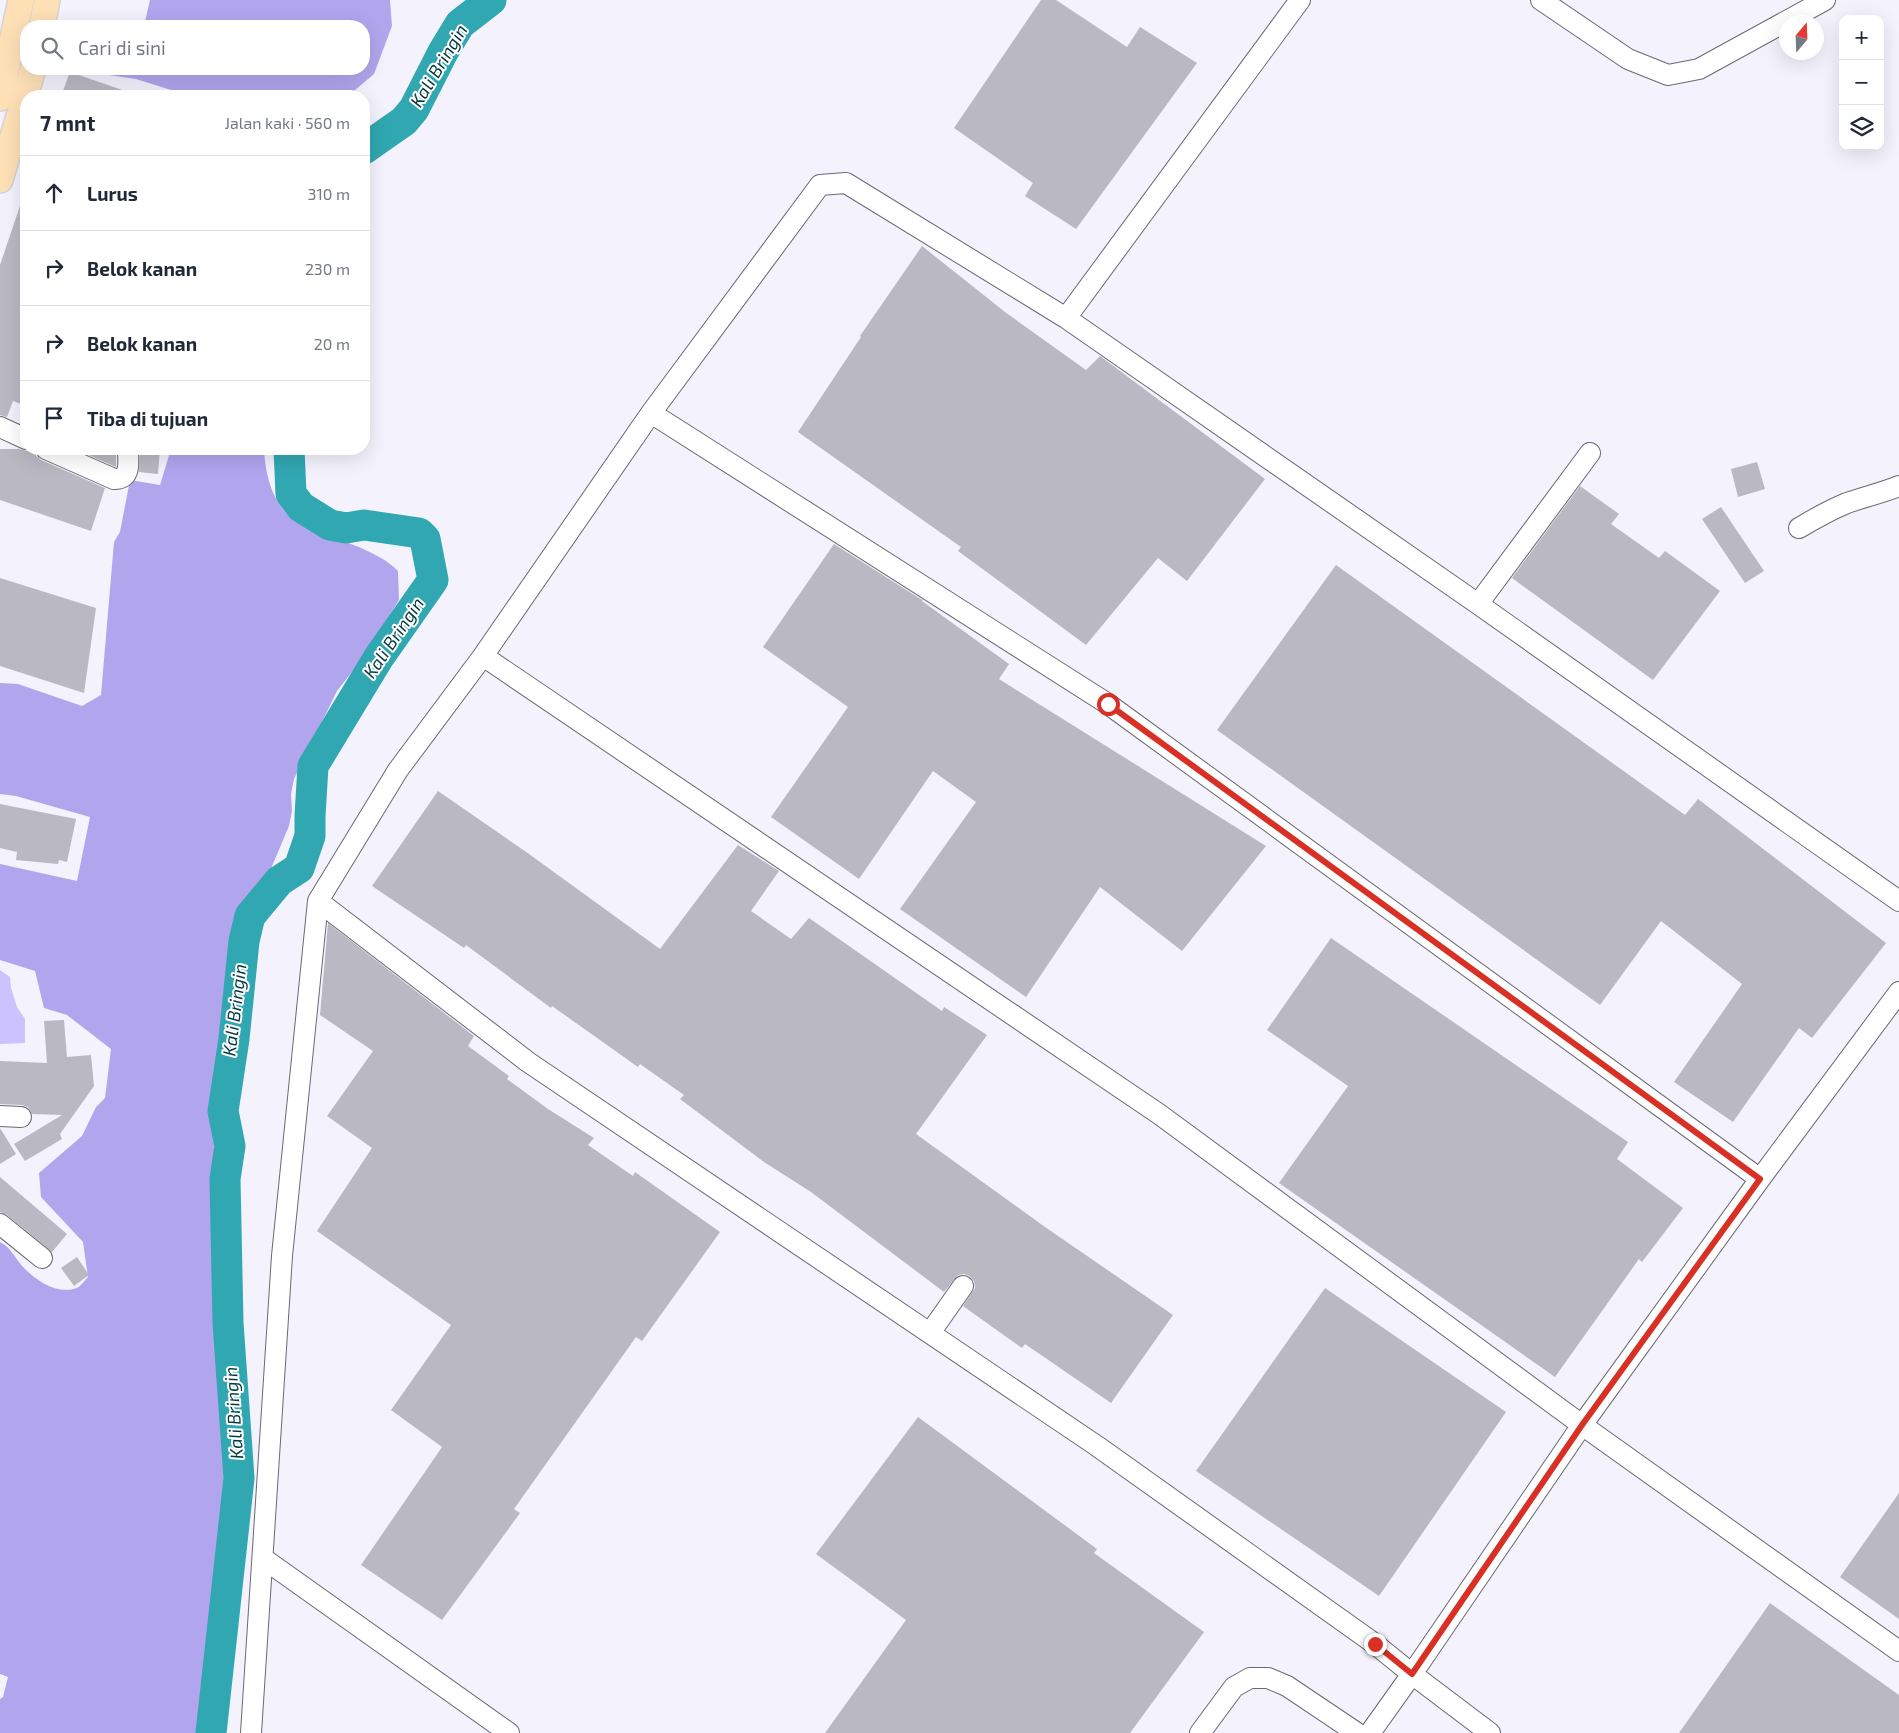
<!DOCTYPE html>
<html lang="id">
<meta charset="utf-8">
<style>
:root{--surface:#fff;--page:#f6f6f7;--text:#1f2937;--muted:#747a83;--line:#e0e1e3}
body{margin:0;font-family:"Exo 2",sans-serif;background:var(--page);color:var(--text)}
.controls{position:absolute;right:15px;top:15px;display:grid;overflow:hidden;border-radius:10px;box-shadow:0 5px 20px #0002}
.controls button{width:45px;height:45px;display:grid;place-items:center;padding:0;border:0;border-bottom:1px solid var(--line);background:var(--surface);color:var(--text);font:25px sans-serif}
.compass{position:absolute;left:1779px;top:15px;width:45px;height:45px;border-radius:50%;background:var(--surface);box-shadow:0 5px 20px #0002;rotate:19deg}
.stop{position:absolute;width:15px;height:15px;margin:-11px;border:4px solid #d93025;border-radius:50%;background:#fff}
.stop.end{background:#d93025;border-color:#fff;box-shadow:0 1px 5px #0008}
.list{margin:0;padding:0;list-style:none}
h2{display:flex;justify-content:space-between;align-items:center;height:65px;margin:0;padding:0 20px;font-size:21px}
h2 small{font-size:16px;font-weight:400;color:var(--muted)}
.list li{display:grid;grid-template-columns:32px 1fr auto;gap:15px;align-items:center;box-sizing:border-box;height:75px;padding:0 20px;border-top:1px solid var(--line)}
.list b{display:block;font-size:19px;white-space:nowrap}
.list em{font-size:16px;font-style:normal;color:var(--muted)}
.icon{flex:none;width:28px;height:28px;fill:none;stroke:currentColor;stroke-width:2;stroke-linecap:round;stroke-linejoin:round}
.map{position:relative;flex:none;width:1899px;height:1733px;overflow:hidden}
.search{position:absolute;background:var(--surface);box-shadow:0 5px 20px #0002;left:20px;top:20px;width:350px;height:55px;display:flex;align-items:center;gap:12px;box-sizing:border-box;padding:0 18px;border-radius:20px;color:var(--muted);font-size:19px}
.panel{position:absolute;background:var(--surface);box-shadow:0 5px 20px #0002;left:20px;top:90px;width:350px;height:365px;border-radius:20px}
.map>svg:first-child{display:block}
.green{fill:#ccc3fe}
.forest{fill:#b1a6ee}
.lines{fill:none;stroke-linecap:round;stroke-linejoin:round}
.river{stroke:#30a7b1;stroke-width:31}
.building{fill:#bab9c3}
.minor-casing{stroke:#6a6972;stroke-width:22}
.major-casing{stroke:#d4d4d5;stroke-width:28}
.minor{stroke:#fff;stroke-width:20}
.major{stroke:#fee0b6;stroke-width:25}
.route{stroke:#d93025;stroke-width:6}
.labels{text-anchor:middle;stroke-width:4;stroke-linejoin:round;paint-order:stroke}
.water-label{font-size:18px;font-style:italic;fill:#01393d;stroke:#fff}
</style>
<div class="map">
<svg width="1899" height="1733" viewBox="0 0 1899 1733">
<rect width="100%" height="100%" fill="#f3f2fd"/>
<path class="green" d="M0,970L10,977L11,988L17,1007L25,1019V1043L0,1044Z"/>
<path class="forest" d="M150,0H390L392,26L374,74L348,96H190L136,79L68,69H364V26H144Z
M171,449H264C265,470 270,496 286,513C295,524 343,541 359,547C375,555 385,558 398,571L399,600L362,659L337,691L294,779L291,794L292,811L289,826L267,878L244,901L233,922L229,962L228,1033L215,1125L213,1253L222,1329L226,1448L219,1538L217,1639L198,1733H0V1699L3,1697L8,1677L0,1674V1242C12,1248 15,1259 24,1268C37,1281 57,1295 77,1288C81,1286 84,1281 88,1277L83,1242L41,1197L39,1173L82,1136L96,1107L105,1098L111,1049L67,1015L44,1008L35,971L0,960V864L77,881L90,817L16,796L0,794V683L18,684L82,706L101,695L114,542L120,532L130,480L160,485Z"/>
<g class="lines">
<path class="river" d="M364,149L404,121L414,109L443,52L460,24L491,0
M211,1733L239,1478L228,1323L225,1179L230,1146L223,1111L234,1039L244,941L250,916L279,881L299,868L310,836V816L313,766L379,657L433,580L425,539L419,533L364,525L346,528L330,525L301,507L291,494L289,449"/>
</g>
<path class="building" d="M1041,0H1056L1127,47L1140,27L1197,63L1076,229L1025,196L1033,183L954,128Z
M70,72L134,94V96H61Z
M24,194L26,195V406L13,401L7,417L0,415V265Z
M922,246L1005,312L1086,370L1100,356L1265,479L1187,581L1158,558L1086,645L958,551L961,547L798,432L861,337L860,336Z
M0,449H19L27,451L34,449L36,456L41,460L105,488L91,531L0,500Z
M75,449H116V467Z
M140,449H160L158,474L139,472Z
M1757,462L1765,489L1738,497L1731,469Z
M1580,486L1619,514L1611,524L1659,558L1665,551L1720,591L1653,680L1512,578Z
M1721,507L1764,571L1745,583L1702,519Z
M834,544L919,598L923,600L922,601L1009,664L999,679L1266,846L1182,951L1100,887L1026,997L900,909L976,802L933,771L859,879L771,817L848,707L763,647Z
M1336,565L1685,815L1698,799L1886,943L1812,1038L1799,1028L1733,1122L1674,1082L1742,984L1661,921L1600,1005L1217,730Z
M0,578L96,608L84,693L0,666Z
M438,791L529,854L660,949L738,845L779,871L751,911L791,939L809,918L942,1011L944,1007L987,1035L916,1134L1045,1227L1173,1315L1111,1403L1025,1344L1022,1348L963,1306L975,1288L974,1281L969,1276L964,1274L958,1275L944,1292L811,1192L764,1162L680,1099L684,1095L640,1064L638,1067L552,1006L551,1008L466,945L464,948L372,886Z
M0,804L76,819L67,862L59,860L58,864L16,860L17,852L0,848Z
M328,923L474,1036L468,1046L509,1076L507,1079L548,1109L594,1138L588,1145L633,1176L635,1172L720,1232L642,1341L636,1337L514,1509L520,1513L442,1620L361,1565L442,1447L391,1410L451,1325L317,1231L372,1148L327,1116L373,1051L320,1015Z
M1331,938L1628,1142L1617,1159L1683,1208L1642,1262L1639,1259L1555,1377L1279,1183L1348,1086L1267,1030Z
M64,1020L67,1057L91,1055L94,1086L60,1134L62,1139L25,1161L14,1144L62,1115L32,1114L28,1107L22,1105L0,1104V1061L47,1063L44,1021Z
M0,1128L16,1154L0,1164Z
M0,1177L67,1234L52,1252L7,1215L0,1212Z
M77,1257L89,1275L74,1286L61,1268Z
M1325,1288L1506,1412L1379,1596L1196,1471Z
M918,1417L1097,1549L1094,1553L1204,1632L1130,1733H825L906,1620L816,1554Z
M1899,1493V1619L1840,1577Z
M1770,1603L1899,1695V1733H1679Z"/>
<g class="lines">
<g class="minor-casing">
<path id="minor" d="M1541,0L1628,59L1668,75L1699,69L1825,0
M1066,318L1300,0
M651,413L1108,704L1760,1179
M0,427L26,439
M46,449L114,479C132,479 128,462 128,449
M1799,528C1814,519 1830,510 1847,503C1864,497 1882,493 1899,486
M1478,604L1590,453
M483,656L1159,1114L1582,1425L1899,1651
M0,1116L21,1117
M0,1224L42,1258
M930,1333L963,1286
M264,1559L509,1733
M251,1733L282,1256L318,901
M1200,1733L1234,1687L1250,1678H1268L1287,1686L1357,1733
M1370,1733L1412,1674L1375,1644L1097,1446L528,1062L318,901L398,770L483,656L651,413L820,185L846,183L1066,318L1478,604L1899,901
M1490,1733L1412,1674L1582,1425L1760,1179L1899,992"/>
</g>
<g class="major-casing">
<path id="major" d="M42,26L47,0
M0,98L21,0
M0,180L33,69"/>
</g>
<use href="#minor" class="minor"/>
<use href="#major" class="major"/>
</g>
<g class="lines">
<path class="route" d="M1108,704L1760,1179L1582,1425L1412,1674L1375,1644"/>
</g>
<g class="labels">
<g class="water-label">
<text transform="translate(439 66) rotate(-59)" y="6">Kali Bringin</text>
<text transform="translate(394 638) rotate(-56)" y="6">Kali Bringin</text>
<text transform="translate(235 1010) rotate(-83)" y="6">Kali Bringin</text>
<text transform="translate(234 1413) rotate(-94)" y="6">Kali Bringin</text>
</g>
</g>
</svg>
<div class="controls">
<button>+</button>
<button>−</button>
<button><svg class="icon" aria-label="layers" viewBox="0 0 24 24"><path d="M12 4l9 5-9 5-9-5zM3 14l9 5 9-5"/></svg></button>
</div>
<svg class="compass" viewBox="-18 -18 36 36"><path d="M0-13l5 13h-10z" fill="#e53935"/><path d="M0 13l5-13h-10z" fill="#747a83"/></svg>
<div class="stop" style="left:1108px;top:704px"></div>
<div class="stop end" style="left:1375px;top:1644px"></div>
<div class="search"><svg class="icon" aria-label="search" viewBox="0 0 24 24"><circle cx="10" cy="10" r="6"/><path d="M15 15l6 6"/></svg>Cari di sini</div>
<section class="panel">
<h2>7 mnt<small>Jalan kaki · 560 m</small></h2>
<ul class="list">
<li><svg class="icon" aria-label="ahead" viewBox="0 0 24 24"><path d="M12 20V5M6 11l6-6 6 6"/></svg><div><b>Lurus</b></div><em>310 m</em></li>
<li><svg class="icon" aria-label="right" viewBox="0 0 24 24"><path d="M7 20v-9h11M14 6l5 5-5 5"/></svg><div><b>Belok kanan</b></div><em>230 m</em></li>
<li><svg class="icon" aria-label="right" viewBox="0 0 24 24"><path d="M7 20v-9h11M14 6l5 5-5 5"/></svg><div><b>Belok kanan</b></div><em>20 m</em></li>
<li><svg class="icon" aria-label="arrive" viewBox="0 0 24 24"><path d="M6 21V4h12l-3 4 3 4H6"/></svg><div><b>Tiba di tujuan</b></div></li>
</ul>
</section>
</div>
